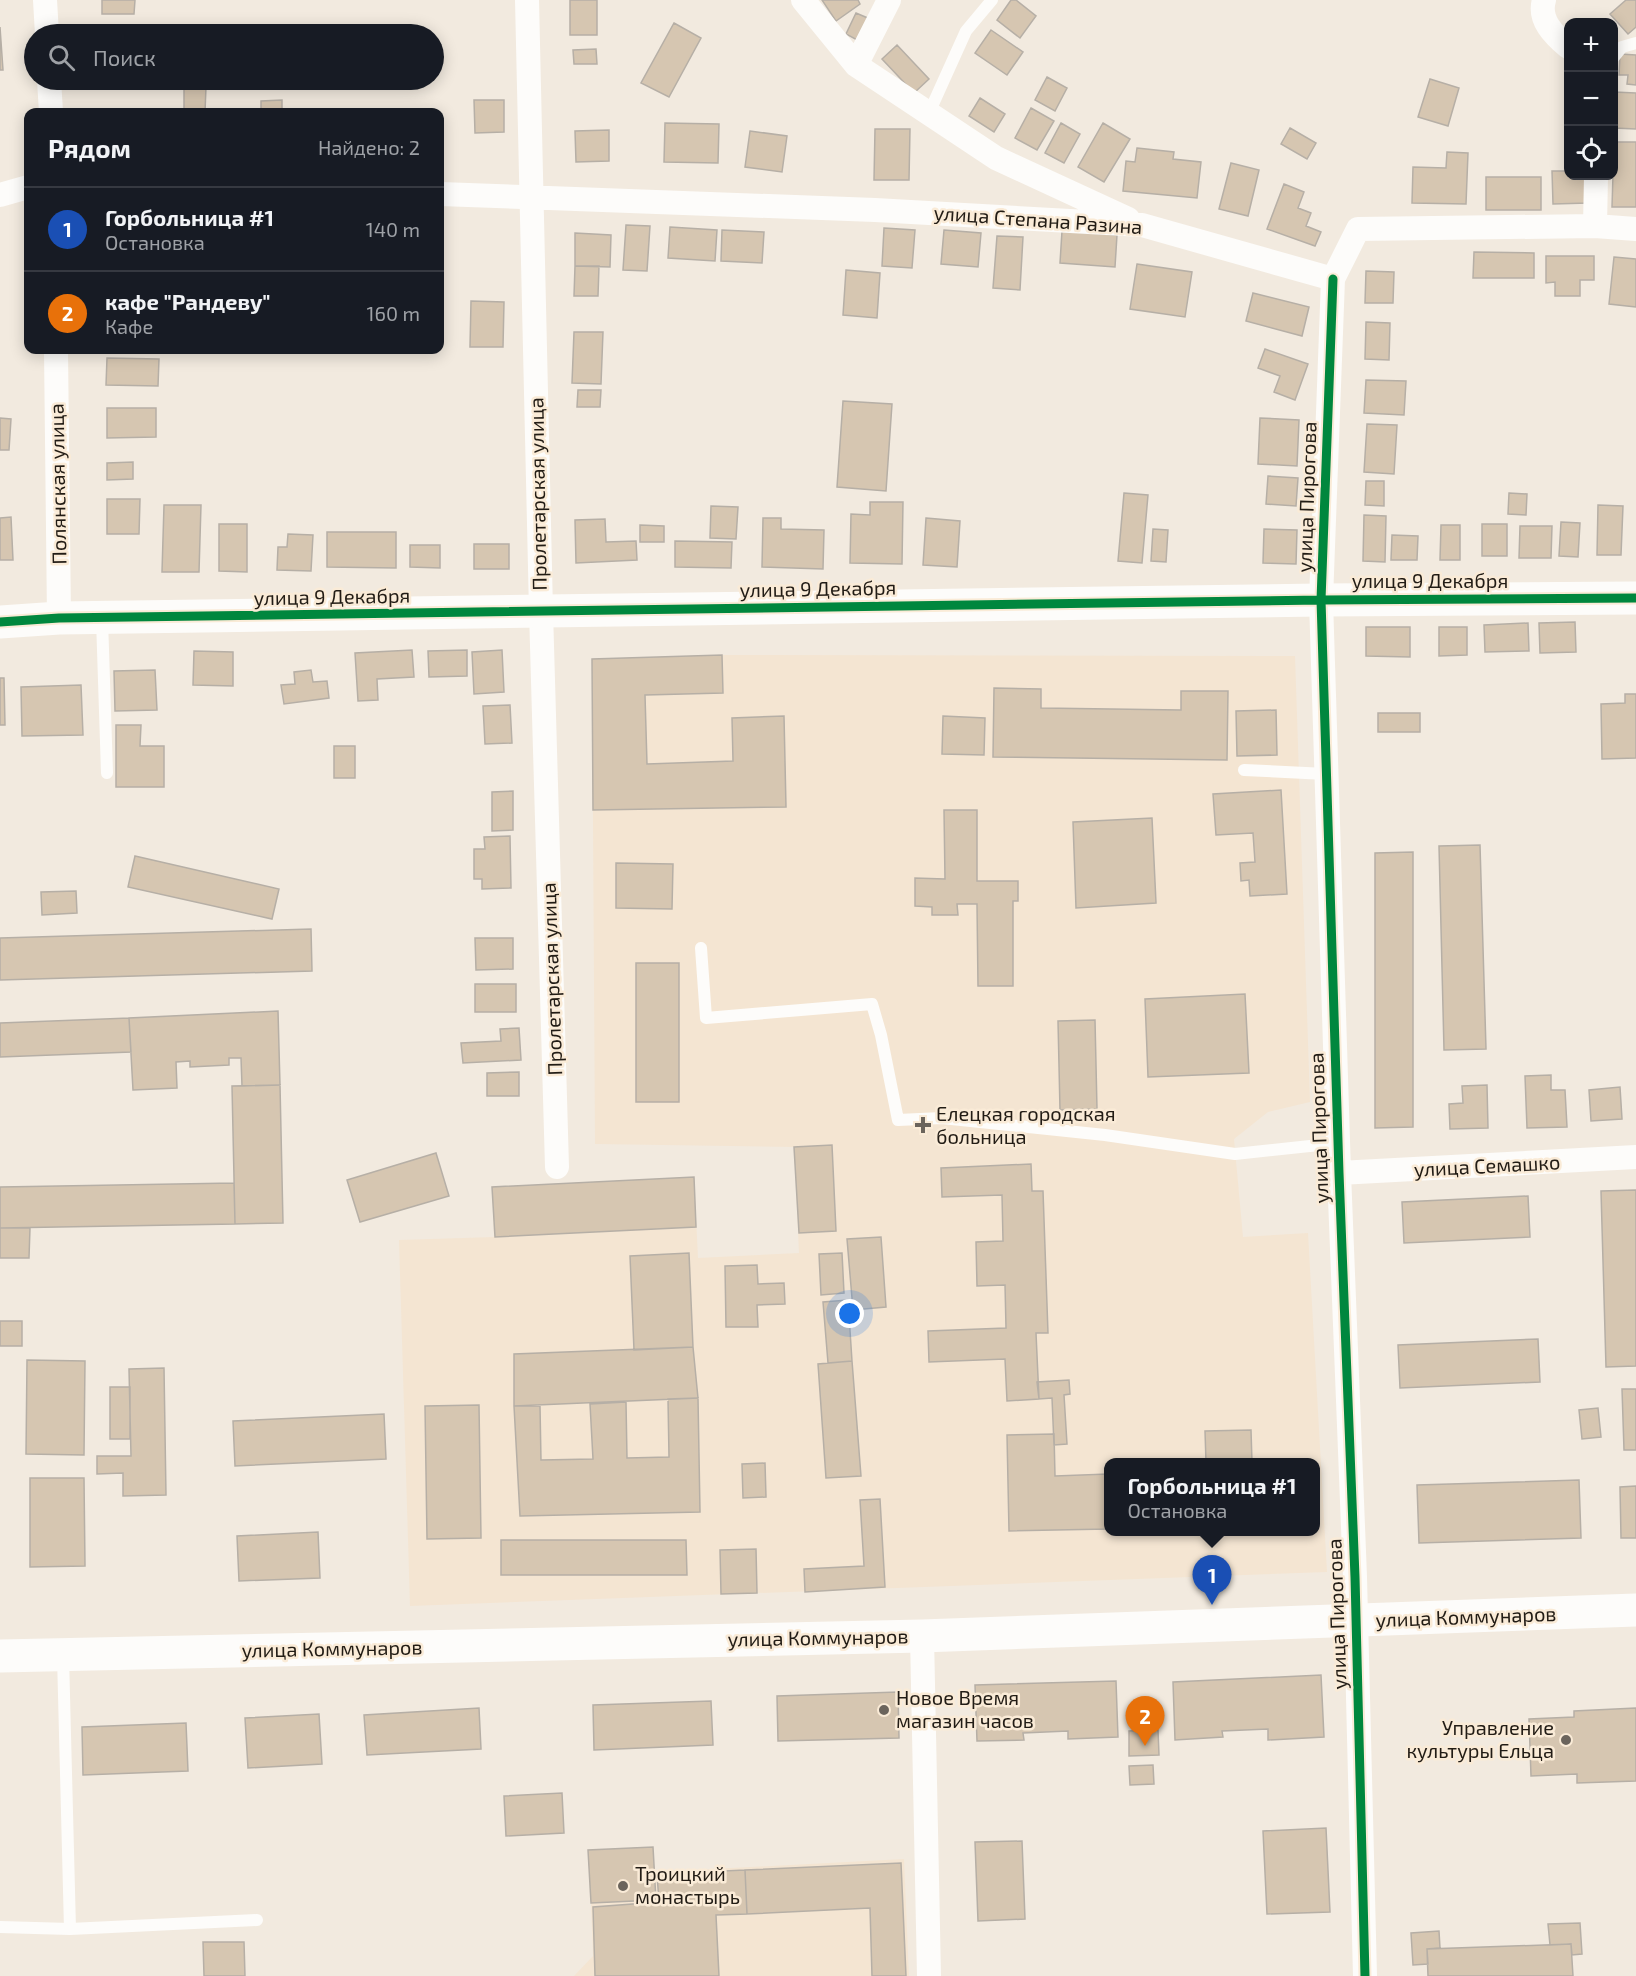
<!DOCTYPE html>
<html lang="ru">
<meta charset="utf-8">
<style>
:root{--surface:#171b24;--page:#242831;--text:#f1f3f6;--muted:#9ea1a6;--line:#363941;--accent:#b5b3b1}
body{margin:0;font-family:"Exo 2",sans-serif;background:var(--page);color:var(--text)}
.controls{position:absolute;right:18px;top:18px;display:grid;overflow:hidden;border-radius:12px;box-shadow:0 3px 15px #0003}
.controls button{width:54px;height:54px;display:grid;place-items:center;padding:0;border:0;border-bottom:2px solid var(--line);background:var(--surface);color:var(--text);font:30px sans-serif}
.you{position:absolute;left:850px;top:1314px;width:21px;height:21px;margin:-15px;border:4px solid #fff;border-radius:50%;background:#1a73e8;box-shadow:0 0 0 9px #1a73e833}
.badge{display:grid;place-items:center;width:39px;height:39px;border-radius:50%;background:var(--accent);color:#fff;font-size:20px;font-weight:700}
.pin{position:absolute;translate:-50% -50px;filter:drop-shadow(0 2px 3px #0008)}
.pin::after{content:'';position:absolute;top:32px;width:21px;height:18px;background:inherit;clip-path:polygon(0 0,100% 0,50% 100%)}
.popup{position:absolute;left:1104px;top:1458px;width:216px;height:78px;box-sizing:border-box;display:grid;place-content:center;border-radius:12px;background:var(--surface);filter:drop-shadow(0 2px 4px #0005);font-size:20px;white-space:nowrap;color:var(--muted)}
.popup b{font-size:22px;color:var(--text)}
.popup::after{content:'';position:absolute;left:50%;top:100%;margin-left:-12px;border:12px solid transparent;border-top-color:var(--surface)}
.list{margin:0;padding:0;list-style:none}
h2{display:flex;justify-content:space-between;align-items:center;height:78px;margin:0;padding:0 24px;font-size:26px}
h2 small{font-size:20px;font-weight:400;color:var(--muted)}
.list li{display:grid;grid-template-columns:39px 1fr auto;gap:18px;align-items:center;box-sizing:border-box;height:84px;padding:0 24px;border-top:2px solid var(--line)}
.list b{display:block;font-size:22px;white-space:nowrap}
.list p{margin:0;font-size:20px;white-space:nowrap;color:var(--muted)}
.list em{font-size:20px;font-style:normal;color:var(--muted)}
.icon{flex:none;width:33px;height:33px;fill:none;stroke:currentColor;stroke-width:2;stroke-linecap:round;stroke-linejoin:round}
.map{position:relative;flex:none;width:1636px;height:1976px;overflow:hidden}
.search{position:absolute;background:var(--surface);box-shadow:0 3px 15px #0003;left:24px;top:24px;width:420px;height:66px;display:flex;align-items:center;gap:15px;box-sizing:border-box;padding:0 21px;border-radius:33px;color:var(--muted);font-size:22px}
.panel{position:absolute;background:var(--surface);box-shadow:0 3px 15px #0003;left:24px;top:108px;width:420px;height:246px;border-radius:12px}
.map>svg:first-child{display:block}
.built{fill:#f4e5d2;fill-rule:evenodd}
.building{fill:#d6c6b1;stroke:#b6afa6;stroke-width:1.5}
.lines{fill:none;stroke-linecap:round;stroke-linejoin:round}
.lane{stroke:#fdfcfa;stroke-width:12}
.street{stroke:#fdfcfa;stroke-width:24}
.secondary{stroke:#fdfcfa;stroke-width:33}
.cycleway-casing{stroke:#faebd7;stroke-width:13}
.cycleway{stroke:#00873e;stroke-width:9}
.poi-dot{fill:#6b645c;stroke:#faebd7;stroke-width:2}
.labels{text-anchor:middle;stroke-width:5;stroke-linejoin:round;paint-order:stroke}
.street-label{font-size:20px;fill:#221c15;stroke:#faebd7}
.poi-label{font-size:20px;fill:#221c15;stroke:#faebd7;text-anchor:start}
</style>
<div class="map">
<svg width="1636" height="1976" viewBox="0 0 1636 1976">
<rect width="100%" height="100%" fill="#f2eadf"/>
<path class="built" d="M722,655L1295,656L1310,1102L1268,1112L1234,1139L1243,1237L1308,1233L1327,1572L410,1606L399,1240L494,1237L492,1187L694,1177L698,1258L799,1253L794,1147L595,1144L592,659ZM1108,1462H1316V1532H1108Z
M904,1859L909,1976H574L593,1956L591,1903L656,1900L655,1872Z"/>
<path class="building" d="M102,0H135L134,14H102Z
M570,0H597V35H570Z
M822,0H858L860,4L836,21Z
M1011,0H1016L1036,16L1020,38L997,20Z
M1626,0H1636V27L1628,34L1610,14Z
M856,13L870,19L859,41L846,34Z
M674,23L701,38L669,97L641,83Z
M0,27L3,70H0Z
M991,30L1023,52L1007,75L975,53Z
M897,45L929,79L914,93L882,59Z
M596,49L597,64H574L573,50Z
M1620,54L1636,55V85L1627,84L1628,75H1619Z
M1047,77L1067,88L1055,111L1035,100Z
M1430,79L1459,88L1448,126L1418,117Z
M184,86L206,87L205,112H184Z
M1614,92L1636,93V129L1614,128Z
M980,98L1005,114L994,132L969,116Z
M282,100V112H261V101Z
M474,100H504V132L475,133Z
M1031,108L1054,121L1037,150L1015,138Z
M665,123L719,124L718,163L664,162Z
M1061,123L1080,134L1064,163L1045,153Z
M1103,123L1130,139L1104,182L1078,167Z
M1290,128L1316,143L1307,159L1281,144Z
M875,129H910L909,180H874Z
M609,130V161L576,162L575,131Z
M750,131L787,136L782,172L745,167Z
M1614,142H1636V207H1612Z
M1137,148L1174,152L1173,159L1201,162L1197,198L1123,191L1126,161L1135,162Z
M1447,152L1468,153L1466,204L1412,203L1413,167L1446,168Z
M1231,163L1259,170L1248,216L1219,209Z
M1552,171H1568V176H1587L1588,203L1553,204Z
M1486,177H1541V210H1486Z
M1284,184L1304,192L1298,208L1311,213L1306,226L1321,232L1315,246L1267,229Z
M626,225L650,226L647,271L623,270Z
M670,227L717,230L715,261L668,258Z
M884,228L915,230L912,268L882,266Z
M722,230L764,232L762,263L721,261Z
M944,230L981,233L978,267L941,264Z
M1062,231L1117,235L1115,267L1060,263Z
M575,233L611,235L610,267L575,266Z
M997,236L1023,237L1020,290L993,288Z
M1474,252L1534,253V278H1473Z
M1546,256H1594V280H1580V296H1555V282L1546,283Z
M1614,257L1636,259V307L1609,304Z
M1137,264L1192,272L1185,317L1130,309Z
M575,266H599L598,296H574Z
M846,270L880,273L877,318L843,315Z
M1366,271L1394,272L1393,303H1365Z
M1253,293L1309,307L1302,336L1246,321Z
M471,301L504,302L503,347H470Z
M1366,322L1390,323L1389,360L1365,359Z
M574,332H603L601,384L572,383Z
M1265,349L1308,364L1295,400L1274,392L1280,376L1258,368Z
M107,358L159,359L158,386L106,385Z
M1366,380L1406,381L1404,415L1364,413Z
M578,390H601L600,407H577Z
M843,401L892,404L886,491L837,487Z
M107,408H156V437L107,438Z
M0,418L11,419L9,450H0Z
M1260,418L1299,420L1297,466L1258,464Z
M1367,424L1397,425L1394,474L1364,472Z
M133,462V479L107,480V463Z
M1268,476L1298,478L1296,506L1266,504Z
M1366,481H1384V506L1365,505Z
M1124,493L1148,495L1142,563L1118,561Z
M1509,493L1527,494L1526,515L1508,514Z
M107,499H140L139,534H107Z
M870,502H903L902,564L850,563L851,514L870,515Z
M164,505H201L199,572H162Z
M1598,505L1623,506L1621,555H1597Z
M711,506L738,507L736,539L710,538Z
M1364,515L1386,516L1385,562L1363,561Z
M11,517L13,560H0V518Z
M763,518H781V529L824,530L823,569L762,567Z
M926,518L960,521L957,567L923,565Z
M605,519L606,542L636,541L637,560L576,563L575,520Z
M1561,522L1580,523L1578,557L1559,556Z
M219,524H247V572L219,571Z
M1482,524H1507V556H1482Z
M640,525L664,526V542H640Z
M1441,525H1460V560H1440Z
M1520,526H1552L1551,558H1519Z
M1153,529L1168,530L1166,562L1151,561Z
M1264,529L1297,530L1296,564L1263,563Z
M327,532H396V568L327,567Z
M288,534L313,535L311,571L277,570L278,547H287Z
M1392,535L1418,536L1417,560H1391Z
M675,541L732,542L731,568L675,567Z
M474,544H509V569H474Z
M410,545H440V568L410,567Z
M1575,622L1576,652L1540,653L1539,623Z
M1528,623L1529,651L1485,652L1484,625Z
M1366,627H1410V657L1366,656Z
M1439,627H1467V655L1439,656Z
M412,650L414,677L377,679L378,700L358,701L355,653Z
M467,650V676L429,677L428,651Z
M502,650L504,692L474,694L472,652Z
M194,651L233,652V686L193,685Z
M722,655L723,693L645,695L647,764L733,761L732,718L784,716L786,807L593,810L592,659Z
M155,670L157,710L115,711L114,671Z
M311,670L313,682L327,681L329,698L284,704L281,685L295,684L294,672Z
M0,678H4L5,725H0Z
M81,685L83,735L22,736L21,687Z
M994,688L1041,689V708L1181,710V691H1228L1227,760L993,757Z
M1625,694H1636V758L1602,759L1601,704L1625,703Z
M510,705L512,743L485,744L483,706Z
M1276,710L1277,755L1237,756L1236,711Z
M1378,713H1420V732H1378Z
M943,716L985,718L984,755L942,754Z
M116,725H141L140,746H164V787H116Z
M334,746H355V778H334Z
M1281,790L1287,894L1250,896L1249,880L1241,881L1240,863L1255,862L1253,833L1216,835L1213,794Z
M513,791V830L492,831V792Z
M944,810H977V881H1018V901H1013V986H978L977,904H957L958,915H932V907L915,906V878L945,879Z
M1152,818L1156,903L1076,908L1073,822Z
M510,836L511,888L482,889V879H474V849H485L484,837Z
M1480,845L1486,1049L1444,1050L1439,846Z
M1413,852V1127L1375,1128V853Z
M135,856L279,889L272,919L128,887Z
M616,863L673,864L672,909L616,908Z
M76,891L77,913L42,915L41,892Z
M311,929L312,971L0,980V938Z
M475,938H513V969L476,970Z
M636,963H679V1102H636Z
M475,984H516V1012H475Z
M1245,994L1249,1073L1148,1077L1145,999Z
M278,1011L280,1085L242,1086L241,1058H229V1065L190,1067V1061L176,1062L177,1088L133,1090L129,1018Z
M129,1018L131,1052L0,1057V1023Z
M1095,1020L1097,1109L1060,1110L1058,1021Z
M519,1028L521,1060L463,1063L461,1043L501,1041L500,1029Z
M519,1072V1096H487V1073Z
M1551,1075V1090H1565L1567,1127L1527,1128L1525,1076Z
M280,1085L283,1223L235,1224L232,1086Z
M1487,1085L1488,1128L1450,1129L1449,1104L1463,1103L1462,1086Z
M1620,1087L1622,1119L1591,1121L1589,1090Z
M832,1145L836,1231L799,1233L794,1147Z
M436,1153L449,1196L360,1222L347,1180Z
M1031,1164L1032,1191H1043L1048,1333H1036L1039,1399L1007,1401L1005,1359L929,1362L928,1331L1006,1328L1005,1285L977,1286L976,1242L1003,1241L1002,1195L942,1197L941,1168Z
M694,1177L696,1227L495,1237L492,1187Z
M234,1183L235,1224L0,1228V1187Z
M1636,1190V1366L1606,1367L1601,1191Z
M1528,1196L1530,1237L1404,1243L1402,1202Z
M0,1228H30L29,1258H0Z
M881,1237L886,1307L853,1310L847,1239Z
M689,1253L693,1347L634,1350L630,1256Z
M842,1253L844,1293L821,1295L819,1254Z
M757,1265L758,1284L784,1283L785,1304L757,1305L758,1327H726L725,1266Z
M848,1300L852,1361L828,1363L823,1302Z
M0,1321H22V1346H0Z
M1538,1339L1540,1382L1400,1388L1398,1345Z
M693,1347L698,1398L514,1406V1354Z
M27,1360L85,1361L84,1455L26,1454Z
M852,1361L861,1476L826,1478L818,1364Z
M164,1368L166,1495L123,1496V1473L97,1474V1456H131L129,1369Z
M1069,1380L1070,1394L1064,1395L1067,1444L1054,1445L1052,1398L1039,1399L1037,1382Z
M110,1387H130V1439H110Z
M1622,1389H1636V1450H1624Z
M698,1398L700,1512L520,1516L514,1406H540L541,1460L593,1459L590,1404L626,1402L627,1458L669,1457L668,1399Z
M479,1405L481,1538L427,1539L425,1406Z
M1598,1408L1601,1437L1582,1439L1579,1410Z
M384,1414L386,1459L235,1466L233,1421Z
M1251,1430L1252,1462H1206L1205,1431Z
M1054,1434L1055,1476L1108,1474V1529L1009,1531L1007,1435Z
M765,1463L766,1497L743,1498L742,1464Z
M30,1478H84L85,1566L30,1567Z
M1579,1480L1581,1538L1419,1543L1417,1485Z
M1636,1486V1538H1621L1620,1487Z
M880,1499L885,1587L805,1592L804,1569L864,1566L860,1500Z
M318,1532L320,1578L239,1581L237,1536Z
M501,1540H686L687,1575H501Z
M756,1549L757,1593L721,1594L720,1550Z
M1321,1675L1324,1737L1268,1740V1729L1222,1731L1223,1737L1175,1740L1173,1682Z
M1116,1681L1118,1737L1068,1739V1731L1023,1733L1024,1740L977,1741L975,1685Z
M898,1692L899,1738L778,1741L777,1696Z
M711,1701L713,1745L594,1750L593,1705Z
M479,1708L481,1749L367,1755L364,1715Z
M1636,1708V1781L1577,1783V1774L1531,1776L1529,1719L1574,1717V1711Z
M319,1714L322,1764L248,1768L245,1718Z
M186,1723L188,1771L83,1775L82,1727Z
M1158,1730L1159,1755L1129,1756V1731Z
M1153,1765L1154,1784L1130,1785L1129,1766Z
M562,1793L564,1833L506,1836L504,1796Z
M1326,1828L1330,1912L1267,1914L1263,1831Z
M1022,1841L1025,1919L978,1921L975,1842Z
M653,1847L656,1900L591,1903L588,1850Z
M901,1863L906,1976H872L870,1908L747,1914L745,1870Z
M745,1870L747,1914L716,1915L719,1976H595L593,1907L659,1902L657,1874Z
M1580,1923L1582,1954L1572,1955L1571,1944L1550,1945L1548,1924Z
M1439,1931L1440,1948L1427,1949L1428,1964L1413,1965L1411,1933Z
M203,1942H244L245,1976H204Z
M1571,1944L1573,1976H1428L1427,1949Z"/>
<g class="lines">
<path class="lane" d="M1614,57L1622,47L1636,43
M929,113L966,31L992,0
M102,619L107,773
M1244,770L1326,774
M701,948L706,1018L872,1004L881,1035L898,1120L942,1118L1105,1135L1235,1154L1338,1143
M63,1656L70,1929
M0,1927L70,1929L257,1920"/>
<path class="street" d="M45,0L47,34
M527,0L541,611L557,1167
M803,0L856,65L996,158L1128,219
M1544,0C1538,20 1554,35 1568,47
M856,65L889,0
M49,80L51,112
M440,194L875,210L1142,225L1333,279L1358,229L1595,226L1636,229
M0,195L28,187
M1595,226L1596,176
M1333,279L1321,600L1339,1173L1355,1577L1365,1976
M56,350L59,618
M1339,1173L1636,1157
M922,1636L929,1976"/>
<path class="secondary" d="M0,622L59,618L1321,600L1636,598
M0,1656L922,1636L1636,1610"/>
<g class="cycleway-casing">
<path id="cycleway" d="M1333,279L1321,600L1339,1173L1355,1577L1365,1976
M0,622L59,618L1321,600L1636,598"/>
</g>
<use href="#cycleway" class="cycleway"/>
</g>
<g class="poi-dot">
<path d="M920 1116h6v6h6v6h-6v6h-6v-6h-6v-6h6z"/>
<circle cx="884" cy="1710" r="6"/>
<circle cx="1566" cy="1740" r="6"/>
<circle cx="623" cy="1886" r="6"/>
</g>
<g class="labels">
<g class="street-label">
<text transform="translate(1038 220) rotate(4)" y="7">улица Степана Разина</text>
<text transform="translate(58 484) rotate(-91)" y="7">Полянская улица</text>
<text transform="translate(538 494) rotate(-91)" y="7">Пролетарская улица</text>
<text transform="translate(1307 497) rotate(-88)" y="7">улица Пирогова</text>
<text x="1430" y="588">улица 9 Декабря</text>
<text transform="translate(818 589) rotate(-1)" y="7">улица 9 Декабря</text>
<text transform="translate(332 597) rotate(-1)" y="7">улица 9 Декабря</text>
<text transform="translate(552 979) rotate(-92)" y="7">Пролетарская улица</text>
<text transform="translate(1319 1128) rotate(-92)" y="7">улица Пирогова</text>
<text transform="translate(1487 1166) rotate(-3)" y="7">улица Семашко</text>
<text transform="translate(1337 1614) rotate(-92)" y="7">улица Пирогова</text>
<text transform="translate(1466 1617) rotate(-2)" y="7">улица Коммунаров</text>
<text transform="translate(818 1638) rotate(-1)" y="7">улица Коммунаров</text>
<text transform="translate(332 1649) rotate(-1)" y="7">улица Коммунаров</text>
</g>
<g class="poi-label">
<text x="936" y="1121">Елецкая городская<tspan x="936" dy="23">больница</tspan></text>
<text x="896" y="1705">Новое Время<tspan x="896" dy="23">магазин часов</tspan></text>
<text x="1554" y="1735" text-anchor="end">Управление<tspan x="1554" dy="23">культуры Ельца</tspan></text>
<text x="635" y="1881">Троицкий<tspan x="635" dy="23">монастырь</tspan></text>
</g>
</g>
</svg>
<div class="controls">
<button>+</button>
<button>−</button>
<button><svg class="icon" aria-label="locate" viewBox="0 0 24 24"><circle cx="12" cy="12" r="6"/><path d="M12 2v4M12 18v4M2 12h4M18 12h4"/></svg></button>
</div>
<div class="you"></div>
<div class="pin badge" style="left:1212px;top:1605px;background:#1a4fb4">1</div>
<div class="popup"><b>Горбольница #1</b>Остановка</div>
<div class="pin badge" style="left:1145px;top:1746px;background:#e8710a">2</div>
<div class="search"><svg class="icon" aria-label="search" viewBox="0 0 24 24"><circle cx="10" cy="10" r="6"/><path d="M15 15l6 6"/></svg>Поиск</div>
<section class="panel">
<h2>Рядом<small>Найдено: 2</small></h2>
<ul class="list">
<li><span class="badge" style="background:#1a4fb4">1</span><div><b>Горбольница #1</b><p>Остановка</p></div><em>140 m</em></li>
<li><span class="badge" style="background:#e8710a">2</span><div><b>кафе &quot;Рандеву&quot;</b><p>Кафе</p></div><em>160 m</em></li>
</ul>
</section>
</div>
